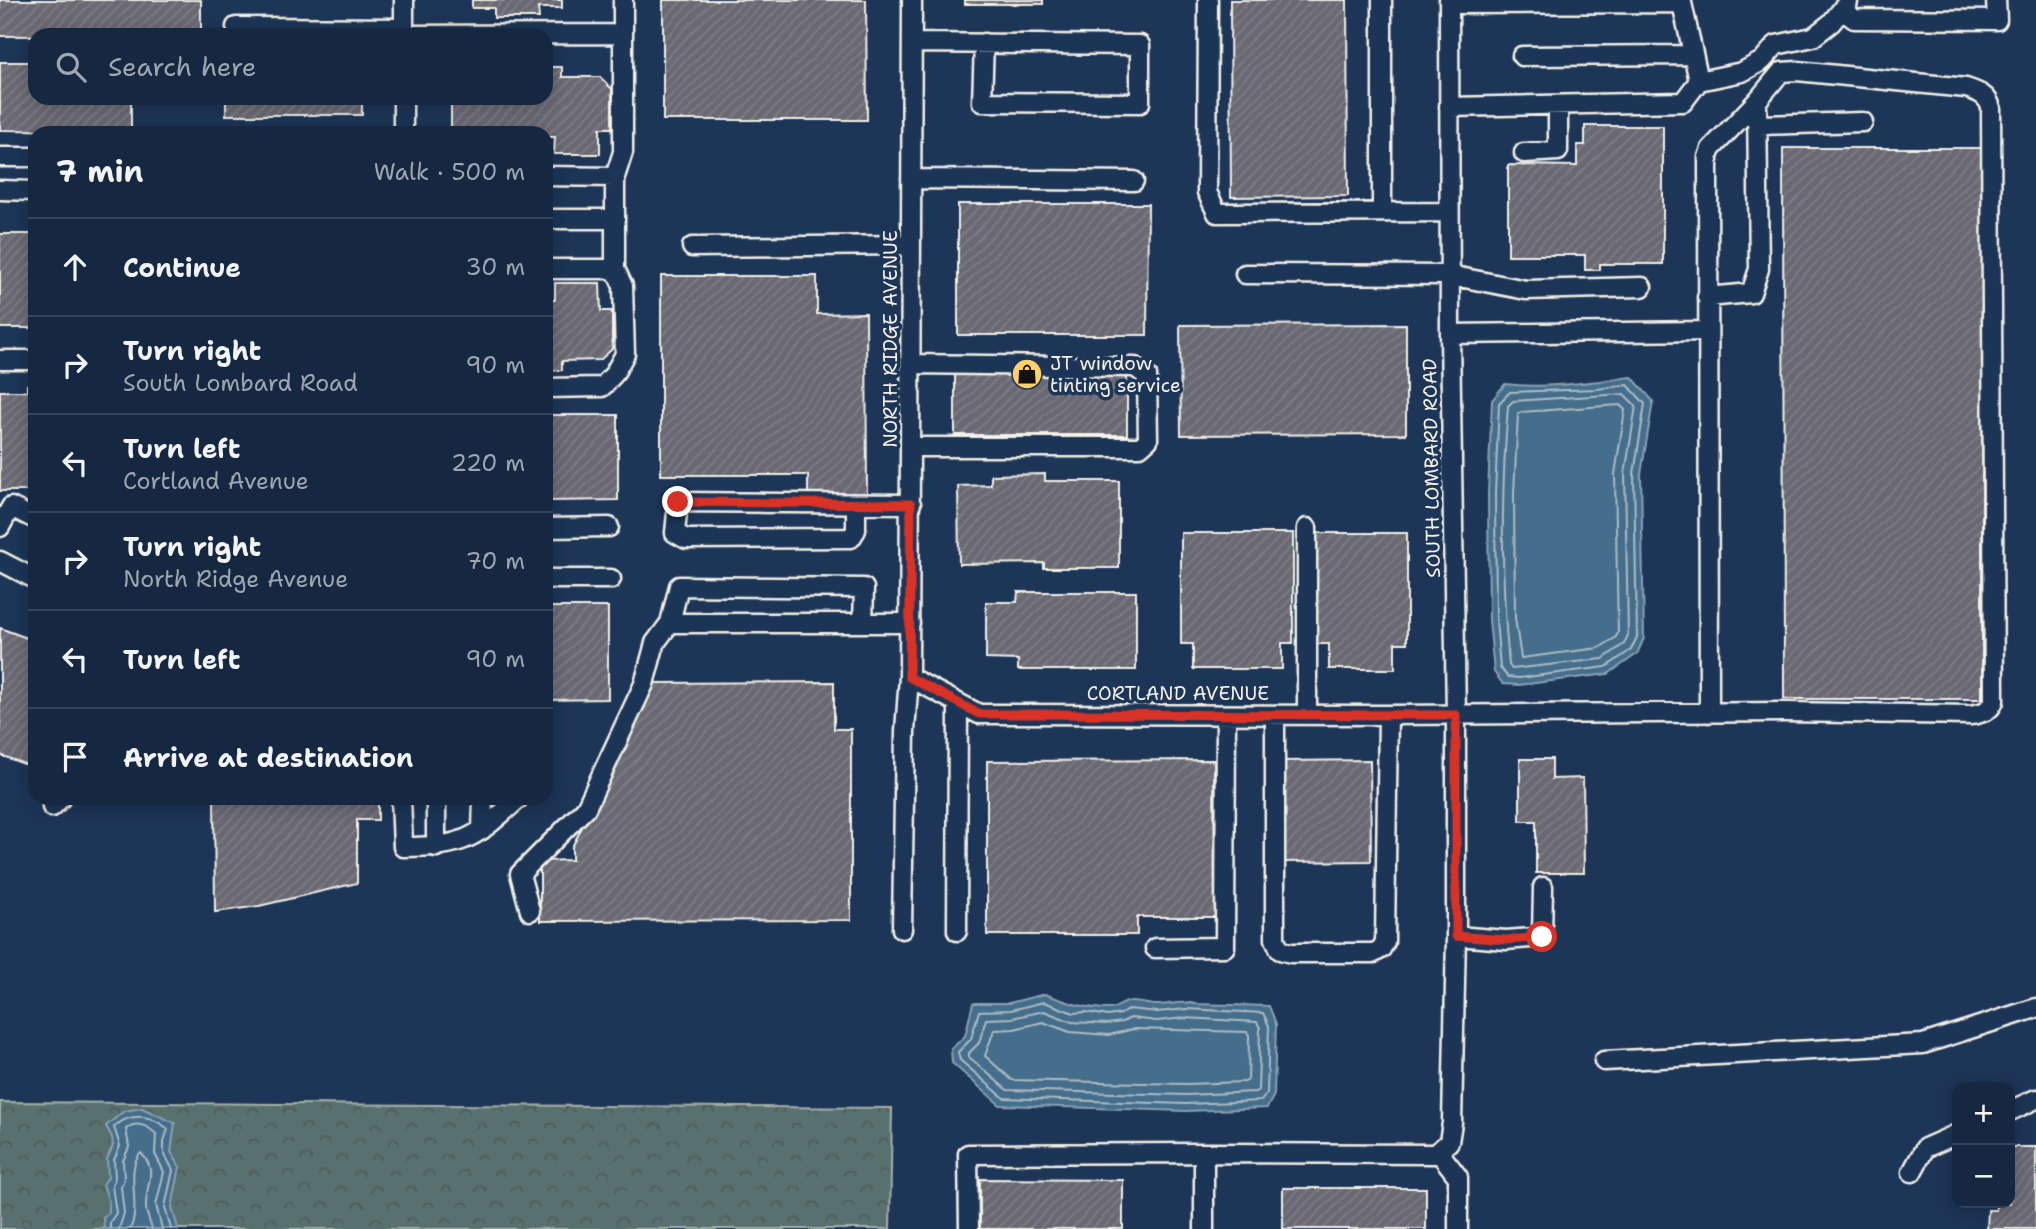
<!DOCTYPE html>
<meta charset="utf-8">
<style>
:root{--surface:#162841;--page:#1f3048;--text:#f1f3f6;--muted:#9ea6b1;--line:#35445a}
body{margin:0;font-family:"Shantell Sans",sans-serif;background:var(--page);color:var(--text)}
.controls{position:absolute;right:21px;bottom:21px;display:grid;overflow:hidden;border-radius:14px;box-shadow:0 4px 18px #0003}
.controls button{width:63px;height:63px;display:grid;place-items:center;padding:0;border:0;border-bottom:2px solid var(--line);background:var(--surface);color:var(--text);font:35px sans-serif}
.stop{position:absolute;width:21px;height:21px;margin:-16px;border:5px solid #d93025;border-radius:50%;background:#fff}
.stop.end{background:#d93025;border-color:#fff;box-shadow:0 2px 7px #0008}
.list{margin:0;padding:0;list-style:none}
h2{display:flex;justify-content:space-between;align-items:center;height:91px;margin:0;padding:0 28px;font-size:30px}
h2 small{font-size:23px;font-weight:400;color:var(--muted)}
.list li{display:grid;grid-template-columns:46px 1fr auto;gap:21px;align-items:center;box-sizing:border-box;height:98px;padding:0 28px;border-top:2px solid var(--line)}
.list b{display:block;font-size:26px;white-space:nowrap}
.list p{margin:0;font-size:23px;white-space:nowrap;color:var(--muted)}
.list em{font-size:23px;font-style:normal;color:var(--muted)}
.icon{flex:none;width:38px;height:38px;fill:none;stroke:currentColor;stroke-width:2;stroke-linecap:round;stroke-linejoin:round}
.map{position:relative;flex:none;width:2036px;height:1229px;overflow:hidden}
.search{position:absolute;background:var(--surface);box-shadow:0 4px 18px #0003;left:28px;top:28px;width:525px;height:77px;display:flex;align-items:center;gap:18px;box-sizing:border-box;padding:0 24px;border-radius:21px;color:var(--muted);font-size:26px}
.panel{position:absolute;background:var(--surface);box-shadow:0 4px 18px #0003;left:28px;top:126px;width:525px;height:679px;border-radius:21px}
.map>svg:first-child{display:block}
.forest{fill:url(#forest-crowns);stroke:#a6b1ab;stroke-width:2}
.water{fill:#446d8c;stroke:#8aa2b1;stroke-width:2}
.lines{fill:none;stroke-linecap:round;stroke-linejoin:round}
.shore{stroke:#aebcc3;stroke-width:2}
.building{fill:url(#building-hatch);stroke:#f4f1e8;stroke-width:2}
.minor-casing{stroke:#f4f1e8;stroke-width:23}
.minor{stroke:#1d3557;stroke-width:18}
.route{stroke:#d93025;stroke-width:9}
.labels{text-anchor:middle;stroke-width:7;stroke-linejoin:round;paint-order:stroke}
.street-label{font-size:19px;fill:#f4f1e8;stroke:#1d3557}
.poi-label{font-size:19px;fill:#f4f1e8;stroke:#1d3557;text-anchor:start}
</style>
<div class="map">
<svg width="2036" height="1229" viewBox="0 0 2036 1229">
<defs>
<pattern id="forest-crowns" width="20" height="18" patternUnits="userSpaceOnUse" patternTransform="scale(1.75)"><rect width="20" height="18" fill="#58716e"/><path d="M2 6a3 3 0 1 1 6 0M12 15a3 3 0 1 1 6 0" fill="none" stroke="#505a58"/></pattern>
<pattern id="building-hatch" width="6" height="6" patternUnits="userSpaceOnUse" patternTransform="scale(1.75)"><rect width="6" height="6" fill="#696873"/><path d="M-1 1l2-2M0 6l6-6M5 7l2-2" fill="none" stroke="#7f7e87"/></pattern>
</defs>
<rect width="100%" height="100%" fill="#1d3557"/>
<filter id="ink" filterUnits="userSpaceOnUse"><feTurbulence type="fractalNoise" baseFrequency=".0143" numOctaves="2"/><feDisplacementMap in="SourceGraphic" scale="14" xChannelSelector="R" yChannelSelector="G"/><feConvolveMatrix kernelMatrix="1 2 1 2 8 2 1 2 1" color-interpolation-filters="sRGB"/></filter>
<g filter="url(#ink)">
<path class="forest" d="M0,1102L892,1108L890,1229H0Z"/>
<path class="water" d="M1632,377L1653,401L1641,474L1644,638L1637,654L1608,674L1519,685L1503,684L1494,672L1489,620L1488,493L1492,400L1505,384C1546,389 1591,382 1632,377Z
M1045,994C1066,1002 1086,1009 1109,1009C1117,1009 1122,1002 1129,1002C1138,1001 1148,1005 1157,1005C1170,1005 1182,1000 1195,1004L1269,1006L1276,1024L1274,1095L1267,1108L1186,1111L1000,1105L952,1063L951,1049L965,1036L973,1003H1009Z
M142,1108L175,1123L171,1152L180,1167L172,1207L178,1229H104L103,1218L109,1213V1202L103,1184L108,1178L107,1159L113,1146L112,1137L106,1126L124,1111Z"/>
<g class="lines">
<path class="shore" d="M1628,385L1645,404L1634,474L1637,637L1631,650L1606,667L1519,678L1508,677L1500,668L1496,619L1495,493L1499,403L1510,392L1597,389Z
M1624,394L1636,406L1625,474L1628,635L1624,644L1603,659L1512,669L1509,665C1501,580 1501,492 1508,406L1513,401Z
M1620,405L1625,410L1615,474L1618,633L1615,638L1599,648L1521,658L1515,618L1514,493L1518,414L1521,412Z
M1044,1002L1074,1013L1086,1012L1108,1016L1121,1014L1129,1009L1157,1012L1186,1009L1263,1013L1269,1026L1267,1093L1261,1101L1186,1104L1004,1098L960,1060L958,1052L971,1039L979,1011L1011,1010Z
M1044,1011L1072,1022L1107,1024L1122,1022L1131,1018L1157,1021L1185,1018L1257,1022L1260,1028L1258,1090L1255,1092L1186,1095L1007,1090L969,1057V1053L979,1043L986,1019L1012,1018Z
M1043,1022L1070,1032L1109,1035L1134,1029L1247,1032L1249,1035L1248,1080L1245,1082L1186,1084L1012,1080L985,1056L994,1030L1014,1029Z
M110,1229V1222L116,1213L112,1186L115,1178L114,1160L120,1146L114,1127C131,1111 151,1115 168,1129L164,1141V1153L173,1170L165,1207L171,1229
M119,1229L124,1213L121,1187L124,1179L123,1161L129,1147L126,1129C136,1120 148,1126 156,1134L155,1154L164,1172L156,1205L162,1229
M130,1229C142,1207 124,1169 141,1153C159,1172 145,1184 146,1207C146,1214 150,1222 152,1229"/>
</g>
<path class="building" d="M0,0H201V35L0,36Z
M472,0H562V8H538L539,18H494V8H472Z
M663,0H866L867,120H663Z
M965,0H1043V4H965Z
M1230,0H1347L1348,196L1231,197Z
M0,62H35V98H131V131L0,130Z
M546,67H562V77H600L612,89V128H600V154H554L555,137H546V133H451V98H546Z
M226,98H362V115H226Z
M1585,126H1663V264H1600V270H1585V255H1508V165L1577,166V145H1585Z
M1783,148H1982V699H1784Z
M958,204H1148L1147,335H958Z
M0,234H35V328H0Z
M661,276H817V314L866,313L867,494H808V475H661Z
M555,283H600L601,311H612V349L600,360L562,361V370L546,371V300H555Z
M1406,324V434L1181,435L1180,325Z
M955,372H1127V435H955Z
M35,384V491H0V391H27V385Z
M546,415H618V500L546,501Z
M1045,474V481H1119V568H1044V563L959,564L958,486L991,485V475Z
M1181,533H1293V643H1282V669H1193V644H1181Z
M1317,533H1407V643H1395V669H1329V644H1317Z
M1018,592H1136V670H1018V660L986,659V602H1017Z
M546,607H608V699L546,700Z
M0,628L35,641V768L0,755Z
M834,682V729H851V920L540,921V861L572,860V847L655,683Z
M1520,759H1552V779L1583,778L1584,873H1536V821H1520Z
M1214,760L1215,917H1137V935H987V761Z
M1370,760L1371,861L1285,862L1284,761Z
M214,798H378V820H357V883L259,906L215,912Z
M2010,1147H2036V1229H1987L1988,1210H1996V1203H2010Z
M980,1179L1123,1180V1229H980Z
M1283,1188H1426V1229H1283Z"/>
<g class="lines">
<g class="minor-casing">
<path id="minor" d="M1208,0L1207,192L1217,213L1449,212
M1382,0V212
M1449,4L1682,3L1699,81L1683,102L1449,107
M1842,9L1854,19L1997,20L1996,0
M236,27L404,28
M404,35L623,34
M404,35V0
M912,43L1140,45V103L982,102L984,43
M1522,56L1693,55
M1699,81L1742,72L1762,61L1776,45L1813,37L1831,23L1848,2
M1758,125L1863,122
M403,133V98
M1524,153L1558,151V106
M0,157H35
M546,176L615,177
M911,179L1134,181
M0,190L35,191
M546,219H615
M692,247L911,245
M546,269H615
M1245,274L1449,275L1526,290L1642,287
M1707,297L1751,293L1759,269L1757,101
M1450,334L1707,331
M0,360H35
M546,388L602,387L614,374L625,354L623,286L615,269V177L623,152V0
M910,447H1140L1148,440L1147,376L1135,367L911,364
M856,504V530L851,538L686,539L675,533L678,502L911,504
M0,527L11,507L35,519
M546,528L609,527
M1307,528V715
M0,561L35,579
M546,579H611
M670,623H910
M909,677L979,714L1388,715L1785,712L1971,715C1981,713 1990,712 1994,701L1991,108C1988,95 1978,92 1966,88L1797,71L1781,72L1757,101L1711,149L1708,157L1709,713
M1275,715V939L1280,950L1291,953H1374L1381,949L1385,942L1388,715
M401,798L403,847C465,847 474,839 519,798
M436,798V847
M52,807L61,798
M482,830L483,798
M530,911L520,874L586,808L644,684L655,643L670,623L679,586L864,588L863,623
M902,929L905,731L909,677L912,0
M957,931L958,703
M1456,936L1506,940L1542,937L1543,887
M1155,948L1225,947L1226,715
M1604,1061L1923,1044L2036,1008
M2010,1111L2036,1099
M1438,1151L1458,1177V1229
M1912,1172L1925,1148L1957,1134
M969,1229L968,1154L1204,1153
M1204,1229V1153L1435,1154L1449,1142L1452,1123L1456,936V715L1450,334L1449,0"/>
</g>
<use href="#minor" class="minor"/>
</g>
</g>
<g class="lines" filter="url(#ink)">
<path class="route" d="M678,502L911,504L909,677L979,714L1456,715V936L1506,940L1542,937"/>
</g>
<defs>
<g id="shop-disc" transform="scale(1.575)"><circle r="9.5" fill="#ffd166" stroke="#1d3557"/><path d="M-5-2.5h2.3a2.7 3.5 0 0 1 5.4 0H5L5.5 6h-11ZM-1.5-2.5h3a1.5 2.3 0 0 0-3 0Z" fill="#111"/></g>
</defs>
<g fill-rule="evenodd">
<use href="#shop-disc" x="1027" y="374"/>
</g>
<g class="labels">
<g class="street-label">
<text transform="translate(890 339) rotate(-90)" y="7">NORTH RIDGE AVENUE</text>
<text transform="translate(1431 468) rotate(-91)" y="7">SOUTH LOMBARD ROAD</text>
<text x="1178" y="700">CORTLAND AVENUE</text>
</g>
<g class="poi-label">
<text x="1050" y="370">JT window<tspan x="1050" dy="22">tinting service</tspan></text>
</g>
</g>
</svg>
<div class="controls">
<button>+</button>
<button>−</button>
</div>
<div class="stop" style="left:1542px;top:937px"></div>
<div class="stop end" style="left:678px;top:502px"></div>
<div class="search"><svg class="icon" aria-label="search" viewBox="0 0 24 24"><circle cx="10" cy="10" r="6"/><path d="M15 15l6 6"/></svg>Search here</div>
<section class="panel">
<h2>7 min<small>Walk · 500 m</small></h2>
<ul class="list">
<li><svg class="icon" aria-label="ahead" viewBox="0 0 24 24"><path d="M12 20V5M6 11l6-6 6 6"/></svg><div><b>Continue</b></div><em>30 m</em></li>
<li><svg class="icon" aria-label="right" viewBox="0 0 24 24"><path d="M7 20v-9h11M14 6l5 5-5 5"/></svg><div><b>Turn right</b><p>South Lombard Road</p></div><em>90 m</em></li>
<li><svg class="icon" aria-label="left" viewBox="0 0 24 24"><path d="M17 20v-9H6M10 6l-5 5 5 5"/></svg><div><b>Turn left</b><p>Cortland Avenue</p></div><em>220 m</em></li>
<li><svg class="icon" aria-label="right" viewBox="0 0 24 24"><path d="M7 20v-9h11M14 6l5 5-5 5"/></svg><div><b>Turn right</b><p>North Ridge Avenue</p></div><em>70 m</em></li>
<li><svg class="icon" aria-label="left" viewBox="0 0 24 24"><path d="M17 20v-9H6M10 6l-5 5 5 5"/></svg><div><b>Turn left</b></div><em>90 m</em></li>
<li><svg class="icon" aria-label="arrive" viewBox="0 0 24 24"><path d="M6 21V4h12l-3 4 3 4H6"/></svg><div><b>Arrive at destination</b></div></li>
</ul>
</section>
</div>
